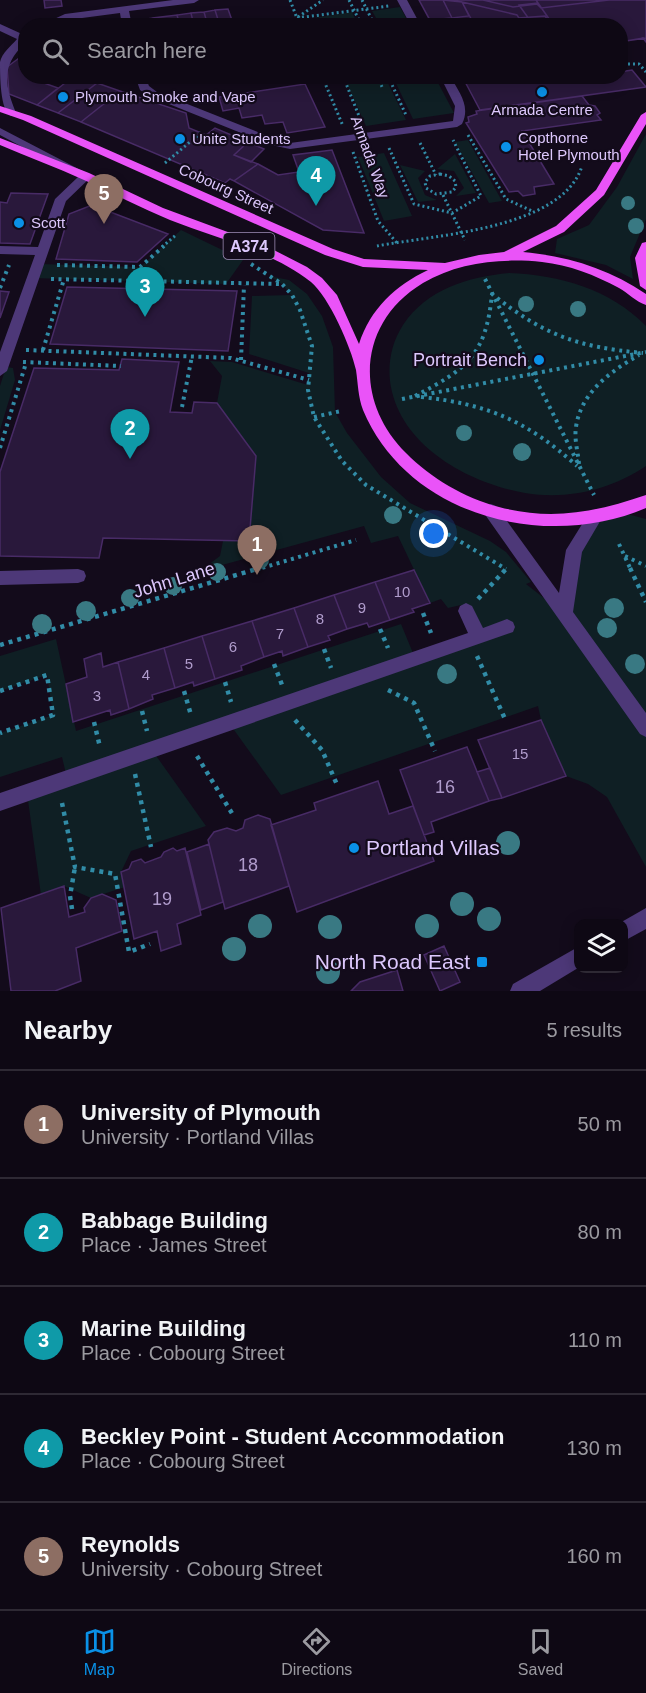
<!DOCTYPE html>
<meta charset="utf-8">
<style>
:root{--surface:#0e0814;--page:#17111d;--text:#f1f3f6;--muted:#9b9aa0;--line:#2e2934;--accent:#0a91e7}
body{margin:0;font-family:Helvetica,sans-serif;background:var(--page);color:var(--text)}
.controls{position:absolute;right:18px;bottom:18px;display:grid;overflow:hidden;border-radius:12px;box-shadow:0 3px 15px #0003}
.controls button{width:54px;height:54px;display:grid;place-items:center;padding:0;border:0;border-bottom:2px solid var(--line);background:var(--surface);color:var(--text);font:30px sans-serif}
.you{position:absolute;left:434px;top:534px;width:21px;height:21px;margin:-15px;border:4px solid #fff;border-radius:50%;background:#1a73e8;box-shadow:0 0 0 9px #1a73e833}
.badge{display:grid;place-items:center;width:39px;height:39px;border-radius:50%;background:var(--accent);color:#fff;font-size:20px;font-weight:700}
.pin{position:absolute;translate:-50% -50px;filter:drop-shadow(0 2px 3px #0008)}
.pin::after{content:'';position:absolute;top:32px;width:21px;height:18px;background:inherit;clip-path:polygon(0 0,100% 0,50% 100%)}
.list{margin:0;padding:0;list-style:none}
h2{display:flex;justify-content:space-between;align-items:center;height:78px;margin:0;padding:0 24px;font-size:26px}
h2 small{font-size:20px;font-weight:400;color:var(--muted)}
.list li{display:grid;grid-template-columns:39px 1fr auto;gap:18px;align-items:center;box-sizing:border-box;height:108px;padding:0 24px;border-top:2px solid var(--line)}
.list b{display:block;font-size:22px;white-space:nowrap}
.list p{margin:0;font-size:20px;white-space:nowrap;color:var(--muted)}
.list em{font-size:20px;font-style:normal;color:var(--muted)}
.icon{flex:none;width:33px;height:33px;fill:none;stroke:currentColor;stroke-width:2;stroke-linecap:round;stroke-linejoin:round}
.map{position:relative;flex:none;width:646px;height:991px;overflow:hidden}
.search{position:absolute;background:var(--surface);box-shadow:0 3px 15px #0003;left:18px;right:18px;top:18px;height:66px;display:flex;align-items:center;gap:15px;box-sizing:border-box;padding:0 21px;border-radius:24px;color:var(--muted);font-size:22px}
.sheet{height:618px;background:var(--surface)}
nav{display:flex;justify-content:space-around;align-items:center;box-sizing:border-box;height:84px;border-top:2px solid var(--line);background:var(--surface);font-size:16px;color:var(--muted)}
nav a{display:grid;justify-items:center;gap:3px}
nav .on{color:var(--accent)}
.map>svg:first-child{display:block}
.green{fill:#0f1f24}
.building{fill:#29183b;stroke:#482b66;stroke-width:1.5}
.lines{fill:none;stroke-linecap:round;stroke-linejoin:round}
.path-far2{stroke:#318ca7;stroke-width:3;stroke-dasharray:2 3;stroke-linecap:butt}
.path-far1{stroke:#318ca7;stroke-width:4;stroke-dasharray:3 4.5;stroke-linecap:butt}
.path{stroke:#318ca7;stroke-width:4.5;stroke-dasharray:4 5;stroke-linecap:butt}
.minor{fill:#4d3878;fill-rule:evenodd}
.major{fill:#ea53f8;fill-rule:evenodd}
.tree{fill:#397983}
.poi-dot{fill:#0a91e7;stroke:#130b1b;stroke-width:2}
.labels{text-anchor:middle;stroke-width:4.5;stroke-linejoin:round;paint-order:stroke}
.far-poi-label{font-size:15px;fill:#ddc8fd;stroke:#130b1b;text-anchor:start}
.far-street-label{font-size:15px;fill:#ddc8fd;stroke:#130b1b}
.number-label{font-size:15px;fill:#b09ccc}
.shield{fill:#130b1b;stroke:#a08fb9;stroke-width:1.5}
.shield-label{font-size:16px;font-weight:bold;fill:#ddc8fd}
.poi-label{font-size:18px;fill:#ddc8fd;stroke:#130b1b;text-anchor:end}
.street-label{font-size:18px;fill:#ddc8fd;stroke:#130b1b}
.near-number-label{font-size:18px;fill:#b09ccc}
.near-poi-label{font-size:21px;fill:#ddc8fd;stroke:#130b1b;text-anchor:start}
</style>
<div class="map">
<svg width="646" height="991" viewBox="0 0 646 991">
<rect width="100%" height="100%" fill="#130b1b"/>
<path class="green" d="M400,7L410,25H380L372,11Z
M352,12L358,25H317L313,18Z
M344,77H385L406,120L366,126Z
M393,77H435L454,113L413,119Z
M646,134V219L630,257L633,279L606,265L555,253L557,239L589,225L617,187Z
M468,140L502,201L489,203L455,142Z
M384,153L412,216L384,221L358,157Z
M455,154L476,193L456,196L464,188L454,171L437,169Z
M400,165L425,171L418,178L425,195L437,200L418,202Z
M181,230L243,260L226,284L33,278L39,264L140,267Z
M509,273C560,275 610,289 646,326V466C610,490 568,500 525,493C468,483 398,445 390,381C388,361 392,342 403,325C427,289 468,277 509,273Z
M269,276L289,280L307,294L322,316L333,347L335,412L347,433L381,477L410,503L490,541L506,552L531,582L526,584L563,613L574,550L594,518L620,512L646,519V867L607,797L588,784L566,776L541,720L538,706L281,795L229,723L152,750L206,826L131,851L121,872L125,887L91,898L64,886L41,895L27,793L67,778L62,757L0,777V733L53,715L47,675L0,691V656L56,639L76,731L401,624L415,658L478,636L461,605L448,608L441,599L430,603L398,536L371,543L364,526L200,571L220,556L223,541H249L256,457L217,403L222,376L210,361L232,362L308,385L309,373L249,354L252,296L291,295L282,284Z
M6,367L13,368L15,380L0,430V386Z"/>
<path class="building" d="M44,0H61L62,6L45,8Z
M419,0H646V42L643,38L620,42V26H433Z
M419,0H443L452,18L430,20Z
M419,0H536L538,3L519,5L534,26H433Z
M443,0L462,2L469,16L452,18Z
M483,0H609L541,8L537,4L513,7Z
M536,0H646V38L620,42V26H554Z
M462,2L517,15L524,26H475Z
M538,3L554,26H534L519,5Z
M228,9L234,26H220L215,10Z
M215,10L220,26H208L204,12Z
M204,12L208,26H194L191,13Z
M191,13L194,26H180L177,15Z
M177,15L180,26H155L153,18Z
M545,16L552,26H524L519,18Z
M153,18L155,26H141L139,20Z
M26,53V76H40L41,82L58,88L37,105L9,94L7,67Z
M632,70L646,87L480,110L462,76H620V72Z
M632,70L646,87L480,110L462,76H620V72Z
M74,76L97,83L58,113L37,105Z
M97,83L120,91L81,122L58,113Z
M305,84L325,127L287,133L283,122L265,124L262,115L242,118L239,108L223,111L219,97Z
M120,91L186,113L189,128L206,135L215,128L248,142L234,155L258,164L234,181L230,179L225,183L81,122Z
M582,96L589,105L595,106L600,113L597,115L601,120L522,131L554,184L534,187L535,194L523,196L518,191L509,192L466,123L469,122L468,117L477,114L476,111Z
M248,142L264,149L251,162L234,155Z
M332,150L364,233L323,230L234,181L258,164L278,175L299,172L293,155Z
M11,193L48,194L30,244L0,243V202L7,203Z
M92,205L168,234L137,262L56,259L69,214Z
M67,287L237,291L228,351L50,344Z
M0,291L9,292L0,318Z
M122,359L179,362L170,412L192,413L194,402L217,403L256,456L249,541L103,538L99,558L0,556V472L34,368L119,370Z
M414,570L430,603L412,609L414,612L390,620L375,582Z
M375,582L390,620L369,627L367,623L347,629L334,595Z
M334,595L347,629L328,636L330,640L308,647L294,608Z
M294,608L308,647L283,656L282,651L264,657L252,621Z
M252,621L264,657L241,666L242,670L215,679L202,636Z
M202,636L215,679L194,686L193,682L175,688L164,648Z
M164,648L175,688L152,695L153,699L129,709L118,662Z
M101,653L103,667L118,662L129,709L111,715L110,710L73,722L66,684L87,677L84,659Z
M541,720L566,776L502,798L478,740Z
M467,747L489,801L431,822L434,832L424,835L400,770Z
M490,768L502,798L489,801L477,772Z
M378,781L389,814L413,806L434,861L297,912L271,825L316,810L314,803Z
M258,815L270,819L289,886L225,909L208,840L214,832L227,828L236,831L243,828L245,820Z
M209,844L223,902L201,910L187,852Z
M173,848L177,851L185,848L201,915L177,924L181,944L161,951L157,931L134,939L121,872L129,869L132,862L141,859L145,863L161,857L164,852Z
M64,886L69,917L85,912L84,908L91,898L102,894L116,900L122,931L76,948L81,981L55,991H11L1,908Z
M444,946L460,982L440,991L424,955Z
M397,970L403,991H351L360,982Z"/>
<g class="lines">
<path class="path-far2" d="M290,0L300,26
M349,0L362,26
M362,0L375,26
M298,17L323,0
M297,18L389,6
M350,26L349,22L360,20
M623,64H639L646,72
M322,76L343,126
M343,76L361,121
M377,76L383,89
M388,76L406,115
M468,135L506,199L532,211
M420,143L436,175
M389,148L414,204L452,213L481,196L453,140
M353,152L378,221L397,243
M165,163L203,131
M440,174L449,176L455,181L456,187L452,192L436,194L426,188L425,182L430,176Z
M443,195L465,240
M377,246C432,235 562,230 582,166
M162,247L176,235"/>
<path class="path-far1" d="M251,264L282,284L292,295L300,310L312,346L308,390L314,417L342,461L366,485L506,569
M57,265L140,267L164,246
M51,279L281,284
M485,279L594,495
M137,281L140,267
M0,288L9,265
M26,350L231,358L309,380
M43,350L64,279
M241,360L244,285
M23,362L121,366
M415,396C467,369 486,355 492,294C544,335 577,347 643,353
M421,397C488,404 527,421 577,466
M402,399L646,352
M182,407L192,356
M314,417L341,411
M0,448L26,363
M579,464C578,452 574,439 576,427C581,392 611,371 639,355
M619,544L631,570
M625,556L646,566
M255,570L356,540"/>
<path class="path" d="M630,568L646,602
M478,599L506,569
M423,613L431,633
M380,629L388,648
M0,645L260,568
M324,649L331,668
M477,656L505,719
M274,664L282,685
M225,682L231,702
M388,690L414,703L435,751
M0,691L47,675L53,715L0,733
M184,691L191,715
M142,711L147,731
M295,720L322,750L338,787
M94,722L100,747
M197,756L233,815
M135,774L151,847
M62,803L75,867L115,874L129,952L150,944
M72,909L70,896L75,867"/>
<path class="minor" d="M173,0H199L194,3L129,11L132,26H122L120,13L67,20L53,26H39L65,14Z
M397,0H407L421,26H411Z
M0,24L22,34L26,33V42C1,66 4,83 16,113L11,116C0,111 0,75 0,62C2,53 11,46 17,39L0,31Z
M135,76H145L149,86L157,92L278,140L290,143L453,121L455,106L440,76H450C459,92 471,106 462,124L457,127L290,149L271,145L149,96L140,90Z
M0,128L92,176L66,201L7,371L0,376V352L35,255L0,254V246L38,247L55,199L78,177L0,135Z
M491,504L496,506L559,593L566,550L589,513L594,511L599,513L602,518L582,552L573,612L646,713V737L640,734L486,516L483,511L486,506Z
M78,569L84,571L86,576L84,581L78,583L0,585V571Z
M466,603L472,606L483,628L507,619L513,622L515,627L513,632L0,811V793L468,633L458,611L460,606Z
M646,908V929L624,941V924H618Z
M578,947V968L540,991H510L513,984Z"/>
<path class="major" d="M0,106L31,116L333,249L364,259L445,263L479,255L504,252L556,226L596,190L641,115L646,112V124L604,195L564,232L523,252C568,256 609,269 646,294V305C636,302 628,293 619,288C595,275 569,265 542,262C502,258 458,262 423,283C358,322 353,400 406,453C431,478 464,498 499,507C552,521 596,512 646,495V508C546,551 408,517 363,410C358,397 358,383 356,370C351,347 329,297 311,282C270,250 218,239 170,220C141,208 113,193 84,180C56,167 28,157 0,145V138L89,173L163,208L268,247L307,267L322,278L337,295L359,344C370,309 396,285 428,270L363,267L325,255L23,120L0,112Z
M646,242V290L640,286L635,258L642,243Z"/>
</g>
<g class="tree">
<circle cx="628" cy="203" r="7"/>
<circle cx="636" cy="226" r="8"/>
<circle cx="526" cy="304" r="8"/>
<circle cx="578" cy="309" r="8"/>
<circle cx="464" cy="433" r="8"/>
<circle cx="522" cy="452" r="9"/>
<circle cx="393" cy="515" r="9"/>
<circle cx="260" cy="560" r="9"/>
<circle cx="217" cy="572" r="9"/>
<circle cx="173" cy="586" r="9"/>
<circle cx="130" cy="598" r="9"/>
<circle cx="614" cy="608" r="10"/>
<circle cx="86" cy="611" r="10"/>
<circle cx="42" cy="624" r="10"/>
<circle cx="607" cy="628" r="10"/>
<circle cx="635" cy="664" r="10"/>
<circle cx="447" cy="674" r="10"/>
<circle cx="508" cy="843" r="12"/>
<circle cx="462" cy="904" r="12"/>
<circle cx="489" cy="919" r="12"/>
<circle cx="260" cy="926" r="12"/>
<circle cx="427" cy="926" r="12"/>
<circle cx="330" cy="927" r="12"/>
<circle cx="234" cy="949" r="12"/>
<circle cx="328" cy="972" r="12"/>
</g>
<g class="poi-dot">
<circle cx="542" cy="92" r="6"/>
<circle cx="63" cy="97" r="6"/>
<circle cx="180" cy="139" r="6"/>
<circle cx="506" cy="147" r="6"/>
<circle cx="19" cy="223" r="6"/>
<circle cx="539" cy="360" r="6"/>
<circle cx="354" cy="848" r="6"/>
<rect x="476" y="956" width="12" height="12" rx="3"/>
</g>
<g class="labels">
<g class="far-poi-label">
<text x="75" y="102">Plymouth Smoke and Vape</text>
<text x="542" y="115" text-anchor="middle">Armada Centre</text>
<text x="518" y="143">Copthorne<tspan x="518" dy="17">Hotel Plymouth</tspan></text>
<text x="192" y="144">Unite Students</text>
<text x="31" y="228">Scott</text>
</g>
<g class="far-street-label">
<text transform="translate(370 157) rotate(70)" y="5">Armada Way</text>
<text transform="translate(226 189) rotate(24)" y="5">Cobourg Street</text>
</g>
<g class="number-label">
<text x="402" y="597">10</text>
<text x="362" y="613">9</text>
<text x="320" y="624">8</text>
<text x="280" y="639">7</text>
<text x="233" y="652">6</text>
<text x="189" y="669">5</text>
<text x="146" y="680">4</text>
<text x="97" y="701">3</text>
<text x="520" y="759">15</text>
</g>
<rect class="shield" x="223.5" y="233" width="51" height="26" rx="4.5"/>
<g class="shield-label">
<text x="249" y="252">A374</text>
</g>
<g class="poi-label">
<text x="527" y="366">Portrait Bench</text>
</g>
<g class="street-label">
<text transform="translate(174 580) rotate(-17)" y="6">John Lane</text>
</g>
<g class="near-number-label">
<text x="445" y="793">16</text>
<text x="248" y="871">18</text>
<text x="162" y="905">19</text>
</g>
<g class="near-poi-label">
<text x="366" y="855">Portland Villas</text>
<text x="470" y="969" text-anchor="end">North Road East</text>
</g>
</g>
</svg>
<div class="controls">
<button><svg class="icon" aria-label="layers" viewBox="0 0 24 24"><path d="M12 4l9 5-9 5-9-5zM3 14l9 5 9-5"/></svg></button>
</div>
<div class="you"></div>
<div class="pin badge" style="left:257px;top:575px;background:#8d6e63">1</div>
<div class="pin badge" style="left:130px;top:459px;background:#0f9aa8">2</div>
<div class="pin badge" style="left:145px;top:317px;background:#0f9aa8">3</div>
<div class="pin badge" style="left:316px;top:206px;background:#0f9aa8">4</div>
<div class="pin badge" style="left:104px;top:224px;background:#8d6e63">5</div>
<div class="search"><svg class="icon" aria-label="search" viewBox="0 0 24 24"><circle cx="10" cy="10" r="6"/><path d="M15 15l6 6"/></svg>Search here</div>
</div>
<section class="sheet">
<h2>Nearby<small>5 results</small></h2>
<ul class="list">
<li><span class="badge" style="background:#8d6e63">1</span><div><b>University of Plymouth</b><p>University · Portland Villas</p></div><em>50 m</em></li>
<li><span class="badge" style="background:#0f9aa8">2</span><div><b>Babbage Building</b><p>Place · James Street</p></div><em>80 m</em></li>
<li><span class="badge" style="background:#0f9aa8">3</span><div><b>Marine Building</b><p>Place · Cobourg Street</p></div><em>110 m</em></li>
<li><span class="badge" style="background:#0f9aa8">4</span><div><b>Beckley Point - Student Accommodation</b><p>Place · Cobourg Street</p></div><em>130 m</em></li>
<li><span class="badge" style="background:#8d6e63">5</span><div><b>Reynolds</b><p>University · Cobourg Street</p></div><em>160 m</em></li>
</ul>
</section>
<nav>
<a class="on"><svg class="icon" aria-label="map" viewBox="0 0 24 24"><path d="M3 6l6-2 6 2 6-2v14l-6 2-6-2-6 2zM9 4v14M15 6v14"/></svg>Map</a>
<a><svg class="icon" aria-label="directions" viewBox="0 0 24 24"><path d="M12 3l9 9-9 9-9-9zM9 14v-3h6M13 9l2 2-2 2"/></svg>Directions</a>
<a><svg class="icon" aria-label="saved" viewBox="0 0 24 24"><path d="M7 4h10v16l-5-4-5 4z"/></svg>Saved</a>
</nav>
